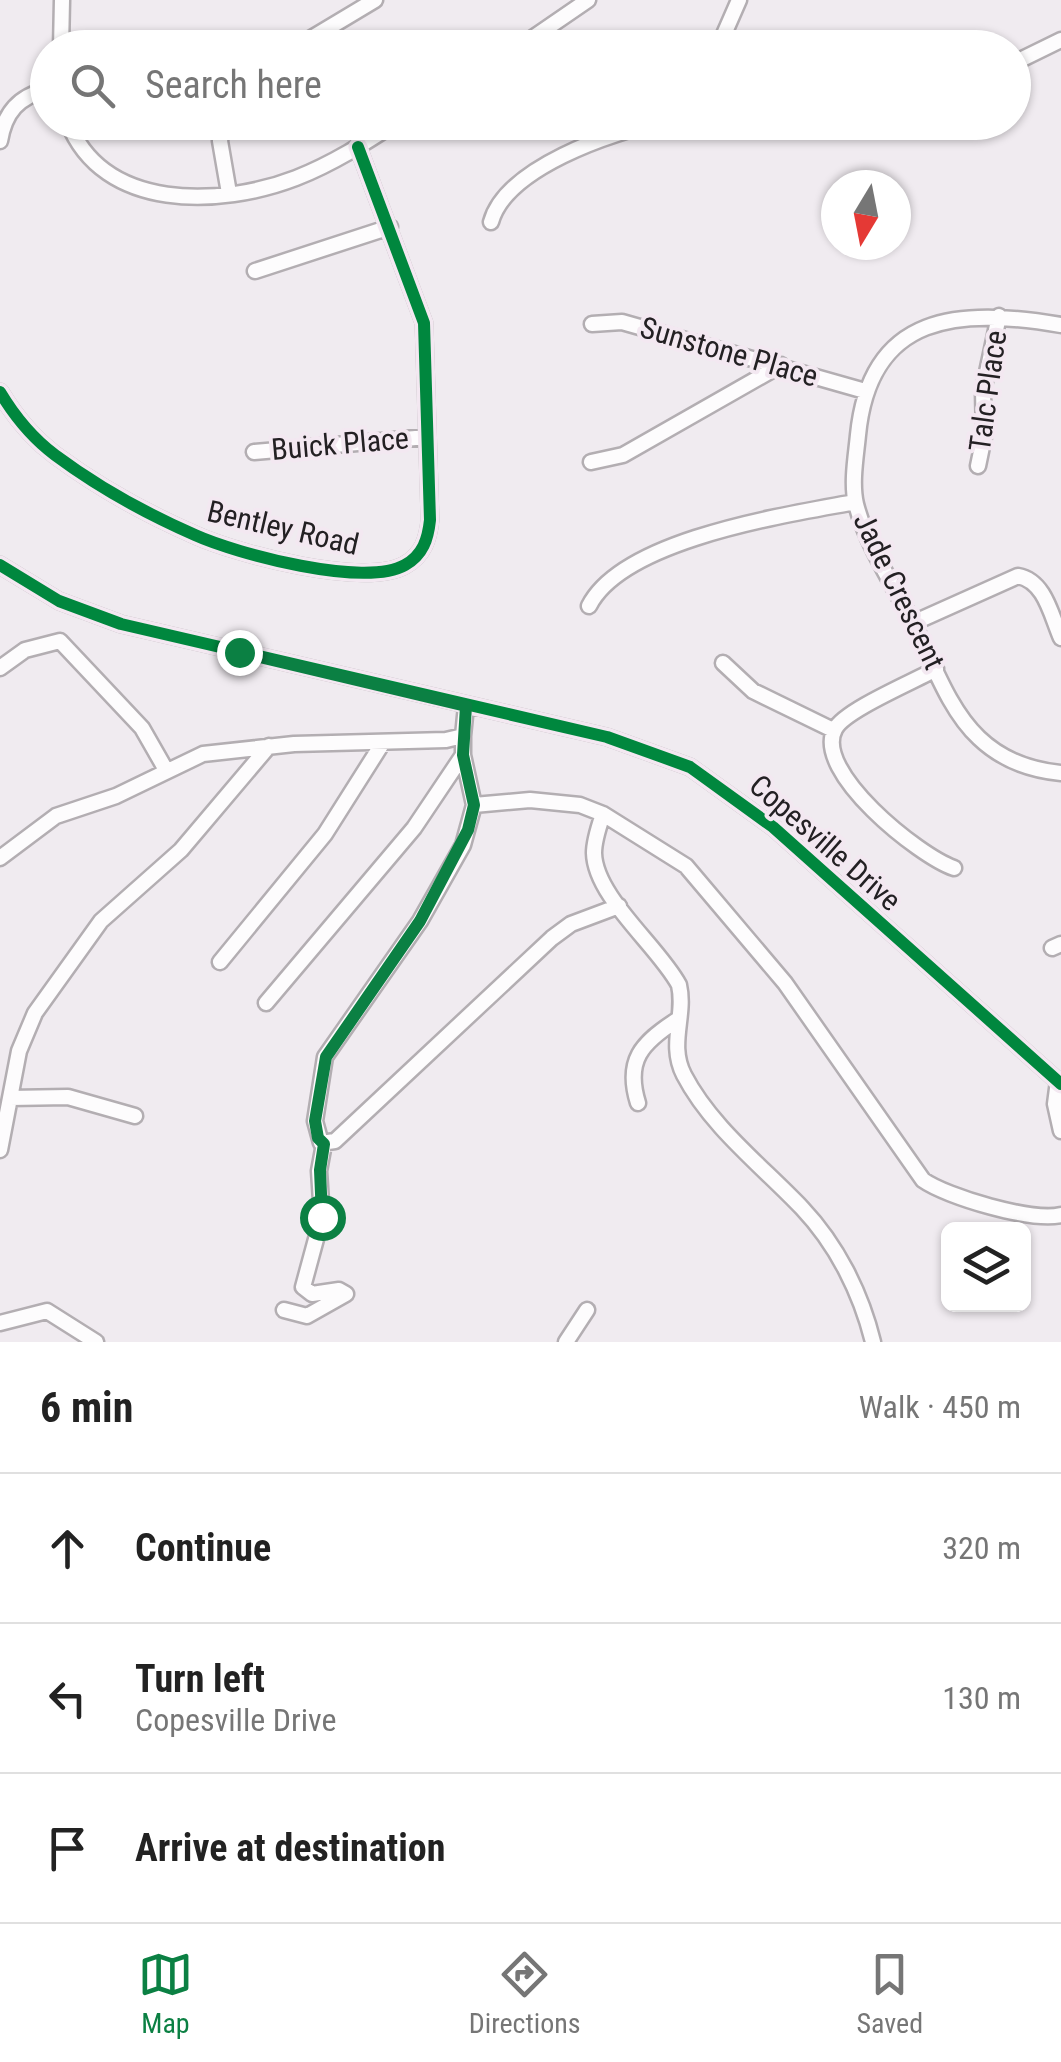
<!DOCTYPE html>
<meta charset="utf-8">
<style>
:root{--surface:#fff;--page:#f6f6f6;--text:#222;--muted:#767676;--line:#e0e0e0;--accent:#0b8043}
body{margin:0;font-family:"Roboto Condensed",sans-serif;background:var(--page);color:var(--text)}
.controls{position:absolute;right:30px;bottom:30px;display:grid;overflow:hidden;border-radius:15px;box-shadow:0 2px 8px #0004}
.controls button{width:90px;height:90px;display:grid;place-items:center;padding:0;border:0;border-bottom:2px solid var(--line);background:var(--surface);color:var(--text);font:50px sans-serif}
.compass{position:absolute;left:821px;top:170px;width:90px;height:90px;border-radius:50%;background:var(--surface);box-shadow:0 2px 8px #0004;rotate:190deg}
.stop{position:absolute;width:30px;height:30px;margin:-22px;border:8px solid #0b8043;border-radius:50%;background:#fff}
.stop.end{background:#0b8043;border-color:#fff;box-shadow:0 2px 10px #0008}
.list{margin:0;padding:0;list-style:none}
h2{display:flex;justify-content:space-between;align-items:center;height:130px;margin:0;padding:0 40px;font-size:42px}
h2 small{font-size:32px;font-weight:400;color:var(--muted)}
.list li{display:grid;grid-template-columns:65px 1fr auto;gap:30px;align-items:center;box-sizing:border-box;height:150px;padding:0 40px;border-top:2px solid var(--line)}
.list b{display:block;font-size:38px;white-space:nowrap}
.list p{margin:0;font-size:32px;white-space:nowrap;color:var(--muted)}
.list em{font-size:32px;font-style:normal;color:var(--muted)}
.icon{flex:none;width:55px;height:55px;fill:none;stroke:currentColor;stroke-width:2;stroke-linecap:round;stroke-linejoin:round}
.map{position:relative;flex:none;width:1061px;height:1342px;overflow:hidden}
.search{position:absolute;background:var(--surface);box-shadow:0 2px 8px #0004;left:30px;right:30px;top:30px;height:110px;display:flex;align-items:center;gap:25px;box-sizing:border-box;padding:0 35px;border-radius:55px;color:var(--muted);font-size:38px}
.sheet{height:580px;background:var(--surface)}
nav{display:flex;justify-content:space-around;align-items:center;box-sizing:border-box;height:140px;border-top:2px solid var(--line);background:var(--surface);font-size:28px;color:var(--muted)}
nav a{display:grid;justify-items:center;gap:5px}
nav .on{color:var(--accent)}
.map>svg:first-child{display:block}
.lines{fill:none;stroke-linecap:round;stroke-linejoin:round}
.minor-casing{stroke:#b3aeb2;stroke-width:19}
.minor{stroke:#fdfcfd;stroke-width:14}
.cycleway-casing{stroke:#f3e8f1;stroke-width:19}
.cycleway{stroke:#00873e;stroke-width:12}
.route{stroke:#0b8043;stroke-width:12}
.labels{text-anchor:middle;stroke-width:8;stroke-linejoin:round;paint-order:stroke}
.street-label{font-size:30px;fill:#232023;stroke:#f3e8f1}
</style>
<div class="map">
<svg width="1061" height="1342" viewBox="0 0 1061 1342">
<rect width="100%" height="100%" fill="#f0ebf0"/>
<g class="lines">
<g class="minor-casing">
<path id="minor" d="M61,48L62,0
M295,48L375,0
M518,48L588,0
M718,48L739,0
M1014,63L1061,40
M68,122C103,212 221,207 296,178C332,164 365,143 397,122
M223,122L220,141L229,193
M0,141C5,112 18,97 48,89
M491,222C506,168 611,132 662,122
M255,271L390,227
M592,324L622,322L865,391
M1061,325C960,308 870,312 858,435C856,456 851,483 856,504C867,547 895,587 915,627C933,663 949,710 979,738C1002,760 1029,770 1061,773
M0,392C15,417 31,437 55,455C98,487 147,514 195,535C237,554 365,588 405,565C423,555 428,539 430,520L424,323L358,147
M254,452L427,437
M591,462L623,455L781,365
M978,466L984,437L983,391L999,316
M0,565L59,601L121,624L607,737L690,767L773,827L1061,1084
M589,606C623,539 786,515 855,502
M913,623L1018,576C1045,581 1051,615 1061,638
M723,663L753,691L833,730
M0,668L25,650L60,641L142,728L166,770
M936,669C915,681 845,710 835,729C812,771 919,856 954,868
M463,736V755L474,805L530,800L580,805L603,814L686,866L785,983L923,1180C947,1197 1032,1222 1061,1215
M474,805L463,845L420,921L325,1057L315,1121L321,1143L335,1141L552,938L571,924L619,906
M603,814C599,826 594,840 594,853C595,897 659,947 679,985C686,1016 668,1044 684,1075C711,1127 762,1166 802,1208C837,1245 861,1293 873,1342
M0,858L56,816L116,796L203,754L294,744L446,740L463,736L466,706
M1052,948L1061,944
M220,962L325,834L382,744
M266,1003L414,828L463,755
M1058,1081L1055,1104L1061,1131
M10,1098L68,1097L135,1116
M638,1103C625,1061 641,1043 677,1020
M0,1150L19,1051L35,1013L101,921L181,850L269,746
M284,1310L307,1316L346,1294L339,1290L312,1294L303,1287L322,1217L319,1171L324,1144
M0,1323L47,1311L96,1342
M566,1342L587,1310"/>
</g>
<use href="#minor" class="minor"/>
<g class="cycleway-casing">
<path id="cycleway" d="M0,392C15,417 31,437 55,455C98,487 147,514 195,535C237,554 365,588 405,565C423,555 428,539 430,520L424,323L358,147
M0,565L59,601L121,624L607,737L690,767L773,827L1061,1084"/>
</g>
<use href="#cycleway" class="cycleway"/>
</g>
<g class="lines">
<path class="route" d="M239,652L466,706L463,755L474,805L468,830L420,921L326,1057L315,1121L318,1138L324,1144L320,1170L322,1217"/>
</g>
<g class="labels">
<g class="street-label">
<text transform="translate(729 352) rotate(16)" y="10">Sunstone Place</text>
<text transform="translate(988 391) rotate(-82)" y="10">Talc Place</text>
<text transform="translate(340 444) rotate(-5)" y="10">Buick Place</text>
<text transform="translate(283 528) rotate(13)" y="10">Bentley Road</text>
<text transform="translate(899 591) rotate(64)" y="10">Jade Crescent</text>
<text transform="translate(825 843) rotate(41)" y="10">Copesville Drive</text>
</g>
</g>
</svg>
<div class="controls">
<button><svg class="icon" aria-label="layers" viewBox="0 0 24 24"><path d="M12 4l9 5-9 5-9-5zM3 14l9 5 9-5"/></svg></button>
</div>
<svg class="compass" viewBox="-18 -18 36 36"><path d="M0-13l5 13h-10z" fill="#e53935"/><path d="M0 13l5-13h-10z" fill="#767676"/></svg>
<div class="stop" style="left:322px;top:1217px"></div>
<div class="stop end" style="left:239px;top:652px"></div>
<div class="search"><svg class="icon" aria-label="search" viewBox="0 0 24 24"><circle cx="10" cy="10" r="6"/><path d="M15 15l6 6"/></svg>Search here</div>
</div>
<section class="sheet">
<h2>6 min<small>Walk · 450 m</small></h2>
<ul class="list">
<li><svg class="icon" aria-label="ahead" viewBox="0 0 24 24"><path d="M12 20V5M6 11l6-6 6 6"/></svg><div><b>Continue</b></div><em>320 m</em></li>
<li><svg class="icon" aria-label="left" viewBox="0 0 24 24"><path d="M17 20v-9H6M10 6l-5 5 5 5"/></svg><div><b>Turn left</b><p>Copesville Drive</p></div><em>130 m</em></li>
<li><svg class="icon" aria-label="arrive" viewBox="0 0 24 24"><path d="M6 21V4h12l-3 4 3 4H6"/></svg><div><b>Arrive at destination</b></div></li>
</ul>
</section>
<nav>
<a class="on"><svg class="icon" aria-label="map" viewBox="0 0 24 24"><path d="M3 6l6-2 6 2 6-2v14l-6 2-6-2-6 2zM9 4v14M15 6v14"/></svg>Map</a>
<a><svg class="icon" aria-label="directions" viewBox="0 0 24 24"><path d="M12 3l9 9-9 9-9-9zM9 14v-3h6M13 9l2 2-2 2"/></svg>Directions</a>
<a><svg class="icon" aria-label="saved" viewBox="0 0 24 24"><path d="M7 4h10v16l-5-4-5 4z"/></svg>Saved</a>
</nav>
